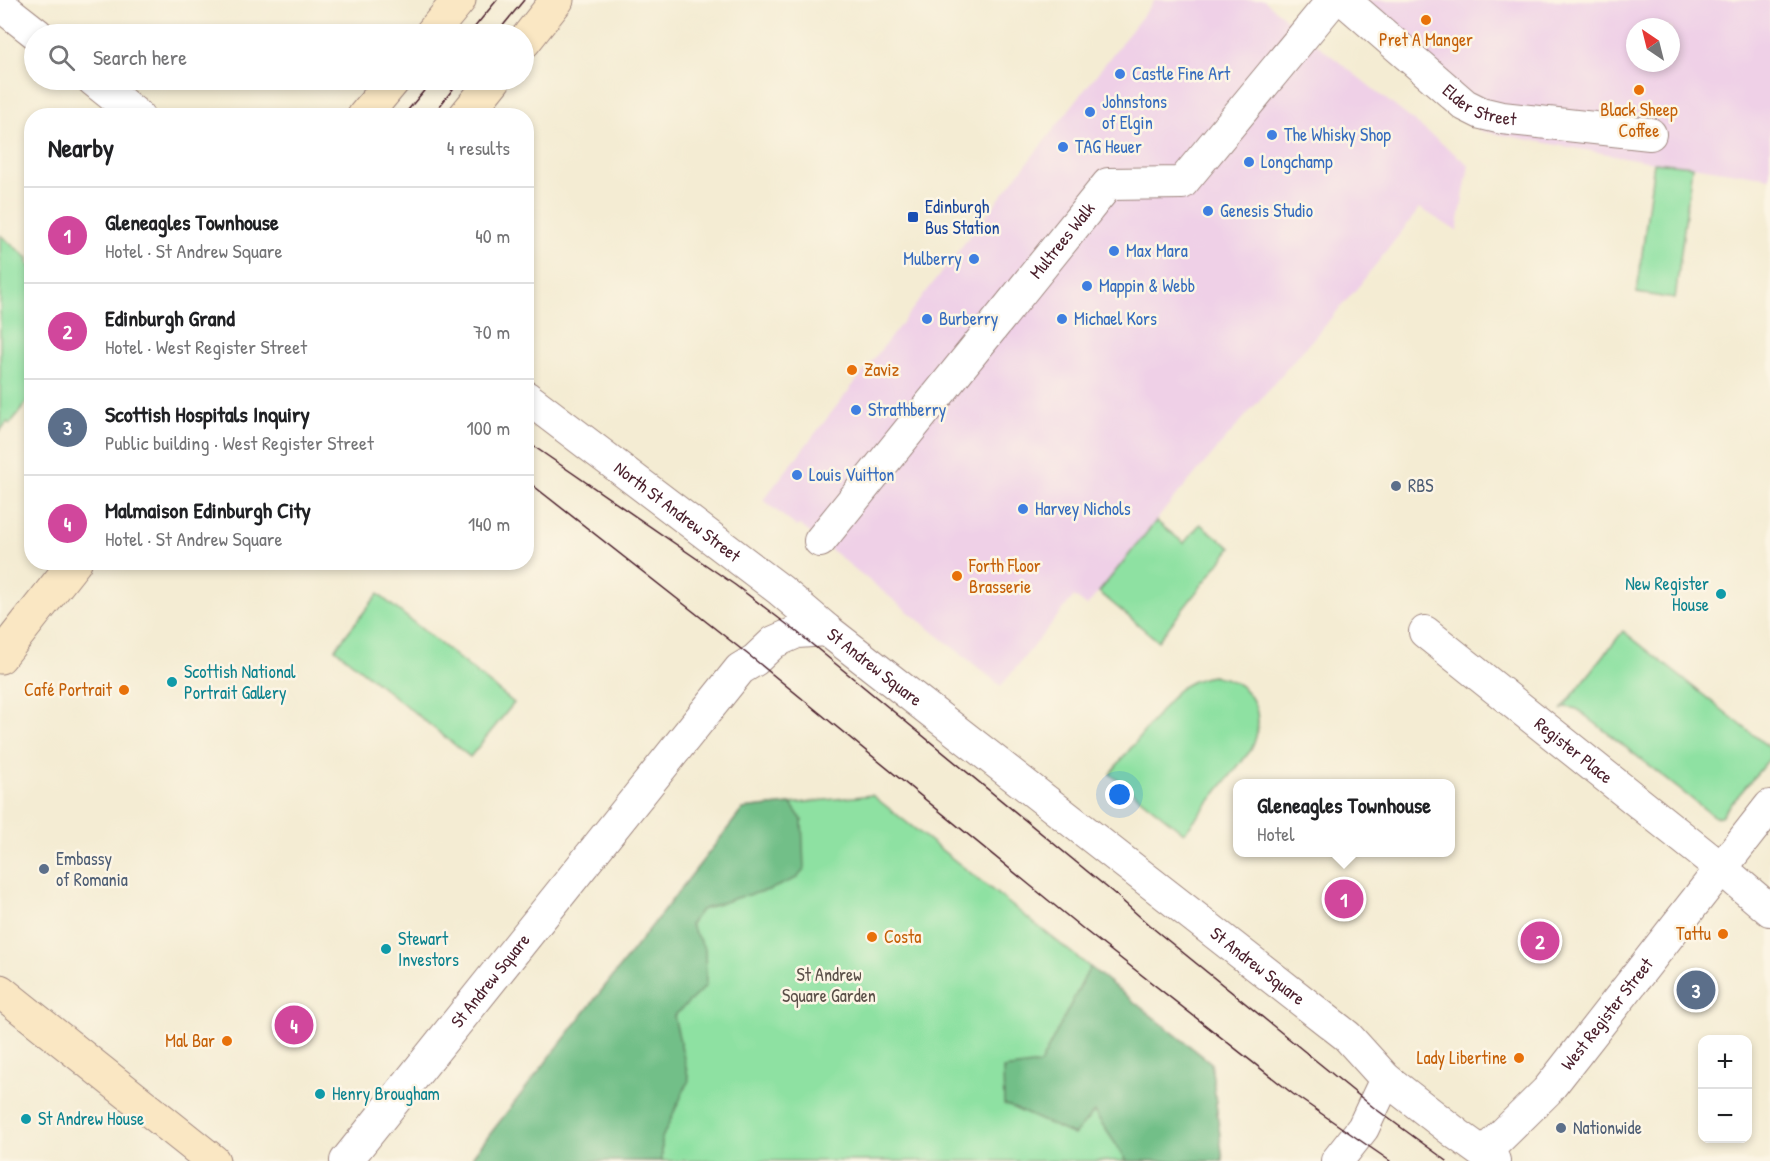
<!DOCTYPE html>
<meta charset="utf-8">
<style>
:root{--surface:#fff;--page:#f2f2f2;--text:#202124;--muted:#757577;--line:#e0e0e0;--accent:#c8321e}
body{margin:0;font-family:"Patrick Hand",sans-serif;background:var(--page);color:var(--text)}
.controls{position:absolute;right:18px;bottom:18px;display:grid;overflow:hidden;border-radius:12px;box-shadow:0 3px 9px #0003}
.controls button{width:54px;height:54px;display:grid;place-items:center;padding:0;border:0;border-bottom:2px solid var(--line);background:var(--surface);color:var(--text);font:30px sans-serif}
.compass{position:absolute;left:1626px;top:18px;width:54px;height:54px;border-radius:50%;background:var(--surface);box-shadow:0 3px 9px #0003;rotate:325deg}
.you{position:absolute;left:1120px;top:795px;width:21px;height:21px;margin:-15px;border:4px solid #fff;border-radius:50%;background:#1a73e8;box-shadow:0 0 0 9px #1a73e833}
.badge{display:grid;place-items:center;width:39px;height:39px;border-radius:50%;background:var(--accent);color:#fff;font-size:20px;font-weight:700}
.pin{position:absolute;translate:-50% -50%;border:3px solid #fff;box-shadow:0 2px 6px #0006}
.popup{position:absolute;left:1233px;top:779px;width:222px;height:78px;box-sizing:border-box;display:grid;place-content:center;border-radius:12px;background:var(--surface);filter:drop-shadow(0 2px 4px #0005);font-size:20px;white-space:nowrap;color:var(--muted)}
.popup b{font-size:22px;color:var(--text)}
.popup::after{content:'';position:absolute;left:50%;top:100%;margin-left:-12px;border:12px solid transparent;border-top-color:var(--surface)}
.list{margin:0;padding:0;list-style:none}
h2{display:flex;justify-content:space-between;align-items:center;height:78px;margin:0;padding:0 24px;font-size:26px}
h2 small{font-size:20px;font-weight:400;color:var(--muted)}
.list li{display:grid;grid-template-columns:39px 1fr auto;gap:18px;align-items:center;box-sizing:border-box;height:96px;padding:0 24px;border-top:2px solid var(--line)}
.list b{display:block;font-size:22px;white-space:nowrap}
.list p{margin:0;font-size:20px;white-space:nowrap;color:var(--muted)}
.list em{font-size:20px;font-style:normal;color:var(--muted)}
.icon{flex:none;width:33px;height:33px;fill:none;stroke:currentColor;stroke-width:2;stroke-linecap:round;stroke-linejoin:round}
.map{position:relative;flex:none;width:1770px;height:1161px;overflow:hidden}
.search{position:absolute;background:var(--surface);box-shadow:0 3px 9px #0003;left:24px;top:24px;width:510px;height:66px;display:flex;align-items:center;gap:15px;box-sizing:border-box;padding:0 21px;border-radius:33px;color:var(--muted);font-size:22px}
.panel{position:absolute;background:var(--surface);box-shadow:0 3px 9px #0003;left:24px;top:108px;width:510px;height:462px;border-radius:24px}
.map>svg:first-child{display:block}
.built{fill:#efd0e7;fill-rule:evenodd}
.green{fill:#8ee1a2;stroke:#6c8066;stroke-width:1.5}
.forest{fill:#72bf88;stroke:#5e6f5a;stroke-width:1.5}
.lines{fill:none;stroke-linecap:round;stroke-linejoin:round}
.street-casing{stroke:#9f867f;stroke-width:34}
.secondary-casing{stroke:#9f867f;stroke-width:35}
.street{stroke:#fff;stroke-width:32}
.secondary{stroke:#fae7c3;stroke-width:33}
.tram{stroke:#4a1f2b;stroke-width:1.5}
.food-dot{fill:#e8710a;stroke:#fcf5e5;stroke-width:2}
.shop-dot{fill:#3f7fe0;stroke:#fcf5e5;stroke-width:2}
.transit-dot{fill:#1a4fb4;stroke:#fcf5e5;stroke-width:2}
.service-dot{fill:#5c6f8a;stroke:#fcf5e5;stroke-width:2}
.culture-dot{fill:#0f9aa8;stroke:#fcf5e5;stroke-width:2}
.labels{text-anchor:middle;stroke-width:5;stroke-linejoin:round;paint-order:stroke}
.food-label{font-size:18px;fill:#c56008;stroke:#fcf5e5;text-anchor:end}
.shop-label{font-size:18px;fill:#366cbe;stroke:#fcf5e5;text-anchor:start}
.street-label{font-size:18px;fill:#4a1f2b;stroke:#fcf5e5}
.transit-label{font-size:18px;fill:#164399;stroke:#fcf5e5;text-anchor:start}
.service-label{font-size:18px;fill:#4e5e75;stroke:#fcf5e5;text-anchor:start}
.culture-label{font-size:18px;fill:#0d838f;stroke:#fcf5e5;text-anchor:start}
.park-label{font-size:18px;fill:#5b5049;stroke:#fcf5e5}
</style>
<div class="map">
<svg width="1770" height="1161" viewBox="0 0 1770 1161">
<rect width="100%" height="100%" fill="#fcf5e5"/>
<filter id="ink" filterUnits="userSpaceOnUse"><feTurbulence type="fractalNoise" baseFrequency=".0167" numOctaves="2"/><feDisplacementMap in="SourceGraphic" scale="12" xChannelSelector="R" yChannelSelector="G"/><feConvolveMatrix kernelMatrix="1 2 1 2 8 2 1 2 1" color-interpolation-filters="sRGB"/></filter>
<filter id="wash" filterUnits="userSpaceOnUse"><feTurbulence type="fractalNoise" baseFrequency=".008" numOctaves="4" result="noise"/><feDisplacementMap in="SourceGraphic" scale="24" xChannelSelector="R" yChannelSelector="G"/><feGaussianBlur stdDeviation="1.35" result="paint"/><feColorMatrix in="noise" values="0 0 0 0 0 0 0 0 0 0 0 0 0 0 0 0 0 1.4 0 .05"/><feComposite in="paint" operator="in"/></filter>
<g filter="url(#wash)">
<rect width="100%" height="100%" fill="#f4ecd3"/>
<path class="built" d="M1155,0H1264L1324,50L1469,165L1457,231L1420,208L1359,286L1175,497L1087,606L1074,596L1001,686L800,525L797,527L763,500Z
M1323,0H1770V178L1692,166L1646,161L1481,131ZM1635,27H1671V63H1635Z"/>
<path class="green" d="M1654,162L1692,166L1675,299L1637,293Z
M0,235L28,258V264L32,268L31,397L10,424L7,422L0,431Z
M1156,521L1184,543L1200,524L1231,548L1158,641L1099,592Z
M378,594L514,703L470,757L335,649Z
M1623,631L1770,748V758L1721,816L1715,817L1712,815L1577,709L1566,707L1561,710Z
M1212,676C1253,679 1268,716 1251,750L1184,833L1110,774L1176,692C1187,682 1198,678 1212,676Z
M872,795L1211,1063L1223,1161H474L473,1156L743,809Z"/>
<path class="forest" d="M791,804L802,820L804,870L797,878L769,890L736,898L701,910L690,925L705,949L706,986L674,1016L689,1080L662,1138V1161H474L473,1156L743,809Z
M1090,967L1211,1063L1223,1161H1127L1094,1112L1074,1135L1004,1104L1003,1069L1040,1064Z"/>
</g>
<g filter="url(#ink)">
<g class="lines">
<g class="street-casing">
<g id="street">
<path id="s1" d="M1344,0L1465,105L1481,113L1502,118L1650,134"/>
<path d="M0,5L37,34"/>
<path d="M93,80L138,116"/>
<path id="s2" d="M526,397L780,590L827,630L1347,1036L1386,1079L1458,1135L1494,1161"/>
<path id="s3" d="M820,541L1108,184L1182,183L1333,0"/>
<path id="s4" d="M1425,632L1722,869L1770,910"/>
<path id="s5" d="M1484,1153L1547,1091L1770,806"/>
<path id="s6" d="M346,1161L740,669L755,660L774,642L797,632L827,630"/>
<path d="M1337,1161L1363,1128L1386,1079"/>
</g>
</g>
<g class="secondary-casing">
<path id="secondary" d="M431,34L459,0
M524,42L557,0
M364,116L394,80
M465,116L494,80
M0,657L75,562
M0,991L213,1161"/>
</g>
<use href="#street" class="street"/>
<use href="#secondary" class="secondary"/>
<path class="tram" d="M469,34L497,0
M496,34L524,0
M403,116L433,80
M432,116L460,80
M526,441L735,585L797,632L1116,895L1149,925L1373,1107L1447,1161
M526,480L755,660L1087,932L1293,1094L1390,1161"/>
</g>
</g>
<g class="food-dot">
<circle cx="1426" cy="20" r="6"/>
<circle cx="1639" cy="90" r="6"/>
<circle cx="852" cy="370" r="6"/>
<circle cx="957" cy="576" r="6"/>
<circle cx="124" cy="690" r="6"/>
<circle cx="1723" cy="934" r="6"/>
<circle cx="872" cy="937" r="6"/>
<circle cx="227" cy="1041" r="6"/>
<circle cx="1519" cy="1058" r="6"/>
</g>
<g class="shop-dot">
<circle cx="1120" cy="74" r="6"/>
<circle cx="1090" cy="112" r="6"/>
<circle cx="1272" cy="135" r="6"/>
<circle cx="1063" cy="147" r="6"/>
<circle cx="1249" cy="162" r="6"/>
<circle cx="1208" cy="211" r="6"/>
<circle cx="1114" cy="251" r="6"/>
<circle cx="974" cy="259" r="6"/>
<circle cx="1087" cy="286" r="6"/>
<circle cx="927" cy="319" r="6"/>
<circle cx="1062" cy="319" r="6"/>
<circle cx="856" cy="410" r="6"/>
<circle cx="797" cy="475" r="6"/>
<circle cx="1023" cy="509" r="6"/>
</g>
<rect class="transit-dot" x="907" y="211" width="12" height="12" rx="3"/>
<g class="service-dot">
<circle cx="1396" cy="486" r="6"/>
<circle cx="44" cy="869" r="6"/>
<circle cx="1561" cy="1128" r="6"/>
</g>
<g class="culture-dot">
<circle cx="1721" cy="594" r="6"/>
<circle cx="172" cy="682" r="6"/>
<circle cx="386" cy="949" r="6"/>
<circle cx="320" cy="1094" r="6"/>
<circle cx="26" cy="1119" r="6"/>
</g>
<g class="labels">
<g class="food-label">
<text x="1426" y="46" text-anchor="middle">Pret A Manger</text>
<text x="1639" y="116" text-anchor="middle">Black Sheep<tspan x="1639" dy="21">Coffee</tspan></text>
<text x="864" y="376" text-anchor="start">Zaviz</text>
<text x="969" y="572" text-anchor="start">Forth Floor<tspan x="969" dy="21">Brasserie</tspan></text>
<text x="112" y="696">Café Portrait</text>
<text x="1711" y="940">Tattu</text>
<text x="884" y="943" text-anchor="start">Costa</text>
<text x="215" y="1047">Mal Bar</text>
<text x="1507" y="1064">Lady Libertine</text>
</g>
<g class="shop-label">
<text x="1132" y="80">Castle Fine Art</text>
<text x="1102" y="108">Johnstons<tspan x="1102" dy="21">of Elgin</tspan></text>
<text x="1284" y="141">The Whisky Shop</text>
<text x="1075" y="153">TAG Heuer</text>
<text x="1261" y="168">Longchamp</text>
<text x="1220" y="217">Genesis Studio</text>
<text x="1126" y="257">Max Mara</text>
<text x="962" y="265" text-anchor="end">Mulberry</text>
<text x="1099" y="292">Mappin &amp; Webb</text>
<text x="939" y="325">Burberry</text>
<text x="1074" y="325">Michael Kors</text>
<text x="868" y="416">Strathberry</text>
<text x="809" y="481">Louis Vuitton</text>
<text x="1035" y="515">Harvey Nichols</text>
</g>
<g class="street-label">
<text dy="6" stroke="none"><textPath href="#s1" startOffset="174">Elder Street</textPath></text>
<text dy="6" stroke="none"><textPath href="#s3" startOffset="386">Multrees Walk</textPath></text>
<text dy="6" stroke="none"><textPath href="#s2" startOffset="190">North St Andrew Street</textPath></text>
<text dy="6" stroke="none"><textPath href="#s2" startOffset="441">St Andrew Square</textPath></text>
<text dy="6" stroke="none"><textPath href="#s4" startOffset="190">Register Place</textPath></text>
<text dy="6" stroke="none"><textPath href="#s2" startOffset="927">St Andrew Square</textPath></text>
<text dy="6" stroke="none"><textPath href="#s6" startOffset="231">St Andrew Square</textPath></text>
<text dy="6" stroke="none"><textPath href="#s5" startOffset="186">West Register Street</textPath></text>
</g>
<g class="transit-label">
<text x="925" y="213">Edinburgh<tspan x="925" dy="21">Bus Station</tspan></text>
</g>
<g class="service-label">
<text x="1408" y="492">RBS</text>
<text x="56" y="865">Embassy<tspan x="56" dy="21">of Romania</tspan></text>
<text x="1573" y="1134">Nationwide</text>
</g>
<g class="culture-label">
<text x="1709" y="590" text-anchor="end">New Register<tspan x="1709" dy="21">House</tspan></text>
<text x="184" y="678">Scottish National<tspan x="184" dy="21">Portrait Gallery</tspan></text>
<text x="398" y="945">Stewart<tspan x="398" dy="21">Investors</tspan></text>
<text x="332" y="1100">Henry Brougham</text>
<text x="38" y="1125">St Andrew House</text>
</g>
<g class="park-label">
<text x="829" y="981">St Andrew<tspan x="829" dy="21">Square Garden</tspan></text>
</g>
</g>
</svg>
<div class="controls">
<button>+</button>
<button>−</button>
</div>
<svg class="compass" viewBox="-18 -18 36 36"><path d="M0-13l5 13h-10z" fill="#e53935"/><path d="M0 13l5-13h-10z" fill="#757577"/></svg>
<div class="you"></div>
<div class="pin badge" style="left:1344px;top:899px;background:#d1479c">1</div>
<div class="popup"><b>Gleneagles Townhouse</b>Hotel</div>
<div class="pin badge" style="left:1540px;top:941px;background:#d1479c">2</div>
<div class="pin badge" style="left:1696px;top:990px;background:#5c6f8a">3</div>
<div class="pin badge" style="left:294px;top:1025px;background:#d1479c">4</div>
<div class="search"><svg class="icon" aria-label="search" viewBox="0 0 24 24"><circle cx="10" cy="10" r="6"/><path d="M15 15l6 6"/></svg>Search here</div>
<section class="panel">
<h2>Nearby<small>4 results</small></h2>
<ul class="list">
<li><span class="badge" style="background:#d1479c">1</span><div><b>Gleneagles Townhouse</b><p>Hotel · St Andrew Square</p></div><em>40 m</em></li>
<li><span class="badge" style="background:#d1479c">2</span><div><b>Edinburgh Grand</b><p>Hotel · West Register Street</p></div><em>70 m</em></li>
<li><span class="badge" style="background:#5c6f8a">3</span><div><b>Scottish Hospitals Inquiry</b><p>Public building · West Register Street</p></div><em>100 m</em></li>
<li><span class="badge" style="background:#d1479c">4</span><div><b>Malmaison Edinburgh City</b><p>Hotel · St Andrew Square</p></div><em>140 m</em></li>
</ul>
</section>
</div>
